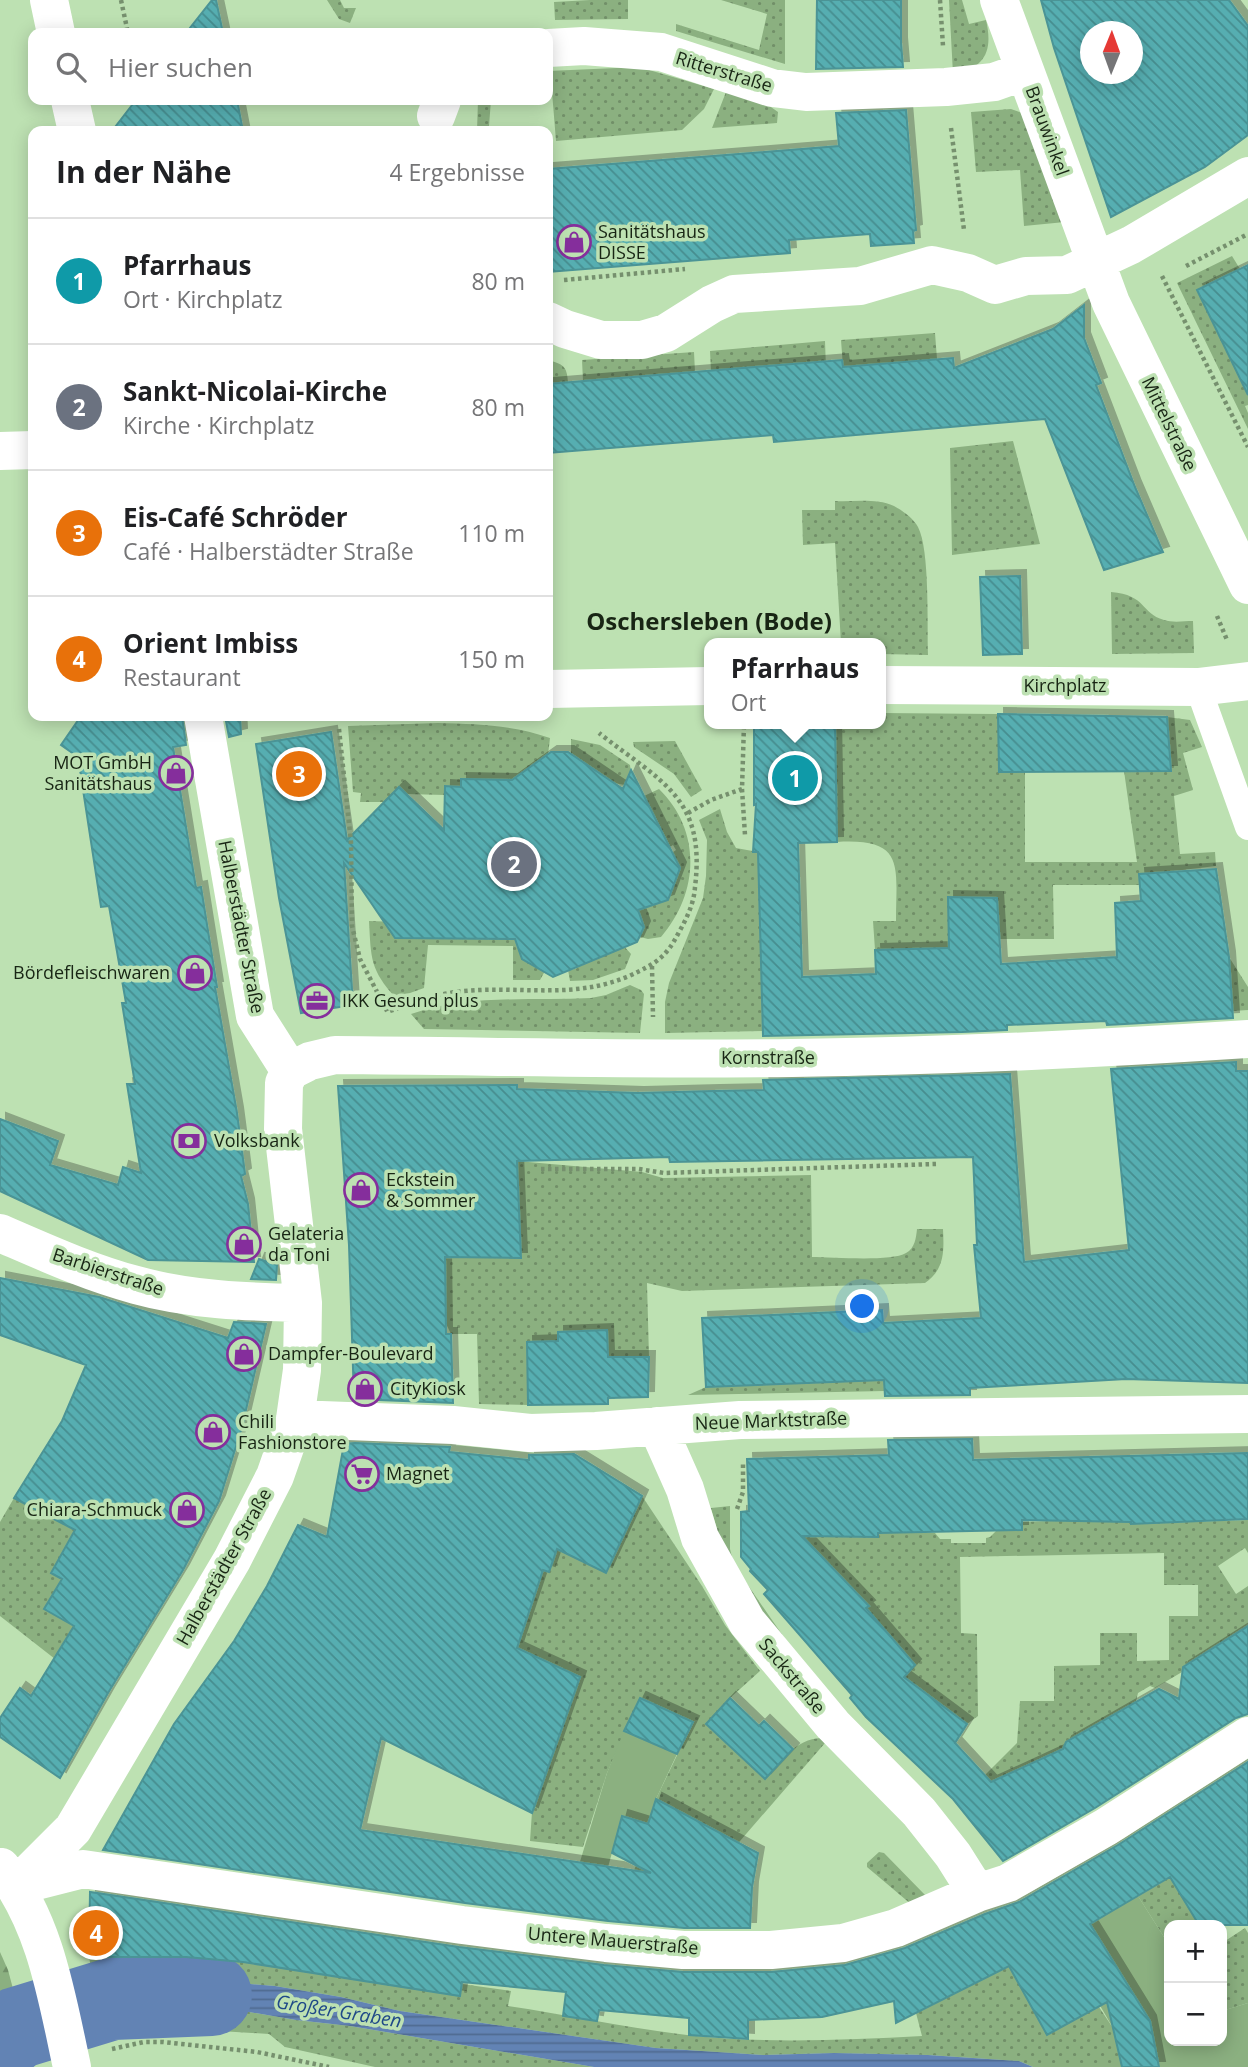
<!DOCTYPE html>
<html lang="de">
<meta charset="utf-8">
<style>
:root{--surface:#fff;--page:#f2f2f2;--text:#202124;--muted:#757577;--line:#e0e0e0;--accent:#1a73e8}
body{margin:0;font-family:"Open Sans",sans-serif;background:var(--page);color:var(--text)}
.controls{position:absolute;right:21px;bottom:21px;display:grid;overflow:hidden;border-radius:14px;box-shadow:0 4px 18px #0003}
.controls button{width:63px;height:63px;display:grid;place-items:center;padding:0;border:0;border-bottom:2px solid var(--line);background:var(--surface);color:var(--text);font:35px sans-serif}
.compass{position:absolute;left:1080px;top:21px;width:63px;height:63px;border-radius:50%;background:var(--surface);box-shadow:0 4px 18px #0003;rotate:1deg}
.you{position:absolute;left:863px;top:1307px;width:24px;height:24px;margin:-18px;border:5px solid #fff;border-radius:50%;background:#1a73e8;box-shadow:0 0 0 10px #1a73e833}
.badge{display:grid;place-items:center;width:46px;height:46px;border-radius:50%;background:var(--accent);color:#fff;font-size:23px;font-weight:700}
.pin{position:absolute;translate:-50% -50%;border:4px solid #fff;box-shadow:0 2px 7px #0006}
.popup{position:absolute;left:704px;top:638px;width:182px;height:91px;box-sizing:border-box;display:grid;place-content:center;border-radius:14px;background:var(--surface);filter:drop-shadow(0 2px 5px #0005);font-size:23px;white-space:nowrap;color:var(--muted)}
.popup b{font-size:26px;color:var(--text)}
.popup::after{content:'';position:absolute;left:50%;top:100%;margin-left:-14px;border:14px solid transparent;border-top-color:var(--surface)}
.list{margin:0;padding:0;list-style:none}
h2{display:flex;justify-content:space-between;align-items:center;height:91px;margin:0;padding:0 28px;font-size:30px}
h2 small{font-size:23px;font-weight:400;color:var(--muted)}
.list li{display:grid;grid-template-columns:46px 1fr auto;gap:21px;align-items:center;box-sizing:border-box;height:126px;padding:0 28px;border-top:2px solid var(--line)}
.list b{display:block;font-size:26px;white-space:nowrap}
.list p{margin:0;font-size:23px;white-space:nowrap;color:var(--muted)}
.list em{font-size:23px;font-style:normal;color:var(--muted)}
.icon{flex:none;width:38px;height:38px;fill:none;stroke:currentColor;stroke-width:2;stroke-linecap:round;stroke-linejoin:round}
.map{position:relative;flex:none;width:1248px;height:2067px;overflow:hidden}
.search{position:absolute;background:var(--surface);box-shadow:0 4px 18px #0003;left:28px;top:28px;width:525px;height:77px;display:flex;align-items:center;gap:18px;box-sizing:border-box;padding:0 24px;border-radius:14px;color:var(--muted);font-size:26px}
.panel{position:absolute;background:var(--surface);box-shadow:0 4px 18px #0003;left:28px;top:126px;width:525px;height:595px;border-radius:14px}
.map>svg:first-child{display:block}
.grass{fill:url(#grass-dots)}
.forest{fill:url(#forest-firs)}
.garden{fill:#8bb080}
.water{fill:url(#water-rules)}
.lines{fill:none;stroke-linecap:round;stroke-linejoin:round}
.river{stroke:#6283b4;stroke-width:82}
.building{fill:url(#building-back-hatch);stroke:#4b9496;stroke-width:2;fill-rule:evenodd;filter:url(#shadow)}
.path{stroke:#76906e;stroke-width:4.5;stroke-dasharray:3.5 3.5;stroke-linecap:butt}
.lane{stroke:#fff;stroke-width:26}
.street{stroke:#fff;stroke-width:38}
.labels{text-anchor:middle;stroke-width:7;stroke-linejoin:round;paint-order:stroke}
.street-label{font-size:18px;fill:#182514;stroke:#bde1b2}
.poi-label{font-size:18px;fill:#182514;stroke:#bde1b2;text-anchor:start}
.water-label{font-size:19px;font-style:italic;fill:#204a88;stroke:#bde1b2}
.district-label{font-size:24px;font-weight:bold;fill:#182514;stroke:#bde1b2}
</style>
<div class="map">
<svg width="1248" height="2067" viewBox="0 0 1248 2067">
<defs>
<pattern id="grass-dots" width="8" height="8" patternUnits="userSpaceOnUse" patternTransform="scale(1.75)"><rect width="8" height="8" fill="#8bb080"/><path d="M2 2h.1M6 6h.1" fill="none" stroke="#718f68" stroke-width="1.8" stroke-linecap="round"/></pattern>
<pattern id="forest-firs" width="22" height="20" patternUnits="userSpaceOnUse" patternTransform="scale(1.75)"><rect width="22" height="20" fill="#8bb080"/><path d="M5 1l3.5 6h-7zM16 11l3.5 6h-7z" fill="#718f68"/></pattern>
<pattern id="water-rules" width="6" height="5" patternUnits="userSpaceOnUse" patternTransform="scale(1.75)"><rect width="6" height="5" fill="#6283b4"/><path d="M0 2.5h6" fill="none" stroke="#506b91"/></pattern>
<pattern id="building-back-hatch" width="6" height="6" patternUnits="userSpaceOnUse" patternTransform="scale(1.75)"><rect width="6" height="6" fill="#56aeb1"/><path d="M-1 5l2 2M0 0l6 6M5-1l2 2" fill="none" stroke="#468d8f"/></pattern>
<filter id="shadow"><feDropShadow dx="6" dy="-6" stdDeviation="0" flood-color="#0004"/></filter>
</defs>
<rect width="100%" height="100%" fill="#bde1b2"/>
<path class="grass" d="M327,0H340L344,8H356L350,23L339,19Z
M590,0H628V19L555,20L554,2Z
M721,0H785V64L676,31V24L759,50L767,14Z
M949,0H962L969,24L986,20C993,50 986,68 953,74Z
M639,67L714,89L704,109L682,130L556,141L552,92H548V71Z
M726,92L768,105L778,112L777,123L712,128Z
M478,100H491L489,126L487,131H477Z
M1011,109L1022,113L1065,222L1024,226L1020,170L976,172L971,112Z
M1232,256L1240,269L1197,291L1248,395V405L1245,406L1248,413V429L1177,283Z
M935,333L937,359L843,367L841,340Z
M825,341L826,369L711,371L710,351Z
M694,352L695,372L583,381L582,360Z
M548,360C563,364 567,366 568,382L548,384Z
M1013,441L1040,544L952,555L950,448Z
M835,501C854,502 876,498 894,506C903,511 913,518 918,527C930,550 927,625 928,655L881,654V643H841L835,543L803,545L802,510H835Z
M1111,592C1147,595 1140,613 1164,620C1173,623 1184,621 1193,621L1194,653L1112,654Z
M881,713L998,714L999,772H1025V862H1137L1124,771H1171L1167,717L1190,720L1202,747L1183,753L1193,790L1174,796L1180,854L1215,852L1216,866L1157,873L1140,885H1053L1054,939H999L997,898L949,897V973L912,949L875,950L873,921H896C896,866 906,838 837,842L835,724H881Z
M438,723C477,724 513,725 550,738L548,755L518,785L461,779L460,794L451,787H445V795L406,794L399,787L394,792L401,802H360L361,793L353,792L348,726Z
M571,739L600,745L630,765L631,774L624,785L610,782L571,755Z
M675,741L702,790L691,797L674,774L634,747L633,742Z
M659,789C702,831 699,893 661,937L648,939L640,937L641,933L638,931L627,900H644L647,907L653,905L669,855L676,850L673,845L667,849L644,796Z
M720,809L727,832L736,848L758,852L763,1031L665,1033V1002L669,983L703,898L706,876L707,840L699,820Z
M369,921L399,922V926L392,933L395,939L405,929L443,930V939H449L450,930L524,932L539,961L536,967L542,971L545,964V971L540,980H513V946L428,945L424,988L396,998C370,970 371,958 369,921Z
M623,945L631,954L625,969L593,980L570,981L567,964L571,970L577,968L574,961Z
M1229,957L1248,987V1010L1233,1011Z
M630,985L641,990L644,994L640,1033L424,1029L411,1014C469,994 531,1001 591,998L606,995Z
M517,1161L642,1172L663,1178L811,1175L812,1257C832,1257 891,1262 906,1253C915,1248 916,1238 917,1229H943C944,1251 945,1269 925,1283L682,1291L647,1283L649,1357H608L593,1331L559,1332L558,1341L528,1342V1405L479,1404L477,1334H451L414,1258L521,1257Z
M884,1380L885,1391L688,1395L706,1387Z
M642,1496L702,1586L725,1625L760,1671L730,1698L707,1723L765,1778C781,1761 796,1739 821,1738L825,1743L740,1841L724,1863L655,1873L634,1871L645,1835L682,1813L656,1799L693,1722L640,1698L607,1773L583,1847L530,1841L532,1812L537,1797L489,1608L543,1570L549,1572L559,1542L591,1552L587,1564L606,1573Z
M14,1498L102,1545L57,1562L51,1573L62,1579L44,1609L74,1626L55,1659L0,1616V1522Z
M730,1506V1549L734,1565L790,1646L784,1650L726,1562L711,1508Z
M1131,1518L1132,1524L1248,1520V1553L1245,1548L1218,1566L1236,1594L1248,1586V1627L1201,1661L1195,1659L1183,1667L1182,1672L1155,1688L1150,1686L1138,1693L1136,1701L1139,1706L1115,1720L1107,1718L1066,1742L1063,1751L991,1782L985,1775L1017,1743L1020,1701H1054V1666L1100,1665V1633H1137V1661L1169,1660V1616H1198V1585H1164V1553L960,1557L961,1633L977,1634V1640L978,1716L967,1724L904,1677L915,1665L863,1611L868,1605L797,1535L909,1523V1533H935L940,1539H951V1543H986V1538L990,1537L996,1531L1021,1530L1022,1522Z
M879,1852L884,1853L926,1896L912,1905L867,1867V1863Z
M1181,1871L1186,1903L1199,1925H1169V1945L1138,1896Z
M1245,1928L1248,1933V2003L1222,2011V1943Z
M1037,1952L1050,1977L1024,1993L1047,2034L1099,2007L1113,2028L1122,2067H1033L1019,2061L928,2055L834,2053L763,2055L656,2048L400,2011L341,1997L275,1986L193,1979H93L89,1957H186L242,1962L459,1996L462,1984L511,1991L508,2006C568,2015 627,2028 687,2035C765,2044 844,2040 922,2036L916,2013Z
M165,2006L220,2007L296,2020L350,2026L594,2067H375L285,2047L269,2034L187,2029L107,2033L103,2015Z"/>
<path class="forest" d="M0,1952L8,1970L31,2056L11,2067H0Z"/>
<path class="garden" d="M624,1731L677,1754L656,1799L648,1824L622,1816L607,1871L579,1865L607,1773Z
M1138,1896L1169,1945V2041H1222V2011L1248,2003V2067H1159L1149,2020L1113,2028L1091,1990L1120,1972L1088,1925Z"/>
<path class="water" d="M93,1979H193L275,1986L341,1997L400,2011L656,2048L763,2055L834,2053L928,2055L1019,2061L1033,2067H594L350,2026L296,2020L220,2007L165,2006L103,2015Z"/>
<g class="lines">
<path class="river" d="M0,2041L17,2028L112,1999L211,1995"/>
</g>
<path class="building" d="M212,0H216L223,33H186Z
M817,0H901V43L903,67L816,69Z
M1041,0H1229L1248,26V135L1205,167L1111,217L1054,48ZM1090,32H1132V74H1090Z
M136,100H237L243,131H112Z
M906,110L916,230L913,231L914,243L871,246L870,234L789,240L790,253L548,272V169L839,146L836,113Z
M1248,265V395L1197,290Z
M1084,305V338L1101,383L1096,385L1135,487L1163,552L1104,570L1045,419L774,442L773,435L548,453V384L842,360L843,367L953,358L954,368L1053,329Z
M1020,576L1022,654L983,655L980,577Z
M998,714L1167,717L1171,771L999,772Z
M81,716H182L186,745L173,747L196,888L201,887L217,987H215L237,1113L245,1174L241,1176L248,1204L254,1262L148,1260L0,1191V1119L58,1141L50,1165L118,1185L123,1167L141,1173L127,1084H135L122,1003H126L109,906L101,907L78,757L61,745Z
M225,716H240L241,734L229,737Z
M754,724H835L837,842L798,843L802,977L876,974L875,950L949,948L948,897L997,898L1001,964L1117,957L1115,903L1141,901L1139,874L1216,869L1229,957L1233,1018L1107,1025L1106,1021L1007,1025V1030L962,1032L763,1036L758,852H753L756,804L754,805Z
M331,732L347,840L399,787L444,830L445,786L461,787V779L512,780L551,752H568L623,789L631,770L680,868L668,900L638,910L644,927L637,942L553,977L522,959L515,939L395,938L344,863L353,1005L301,1013L279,898L256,744Z
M1236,1062V1071H1248V1383L1126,1379L970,1388V1395L885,1396L884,1380L706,1387L702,1318L882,1310L883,1323L981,1318L974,1245H977L973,1157L670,1162L669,1157L517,1161L521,1258L445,1257L446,1334H451L453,1403L354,1399L349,1245L338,1086L517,1085V1089L638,1093L714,1091L764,1090L763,1080L1010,1074L1024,1262L1129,1250L1111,1069Z
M259,1259L277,1265L276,1280L251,1279Z
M0,1278L99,1297L228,1338L234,1322L266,1324L242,1427L219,1501L183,1570L108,1693L60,1778L0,1737V1718L20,1688L31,1696L74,1626L44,1609L62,1579L51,1573L75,1530L14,1498L62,1421L86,1365L0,1335Z
M607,1330L608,1357H649L648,1397L608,1398V1404L528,1405L527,1342L558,1341V1332Z
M972,1439L973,1460L1248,1453V1519L1131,1524V1522L1022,1520V1530L878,1533V1537L802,1536L869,1606L866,1608L915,1665L904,1677L967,1724L955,1743L991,1782L1063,1749L1066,1742L1159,1689L1179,1699L1183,1667L1248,1626V1714L1236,1718L1095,1808L1003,1861L953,1799L866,1717L850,1698L852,1695L764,1594L768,1590L750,1571L751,1569L741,1557V1512L749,1511L747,1459L889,1455L888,1440Z
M355,1443L450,1447L449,1452L529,1460V1455L574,1454L642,1496L606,1573L557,1549L549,1572L543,1570L517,1648L580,1677L532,1813L381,1738L360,1830L651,1873L612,1853L622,1816L648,1824L656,1799L758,1853L752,1887L750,1928H684L608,1921L465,1903L103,1850L174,1724L234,1641L267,1586L298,1525L327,1537L344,1444Z
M640,1698L693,1722L677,1754L624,1731Z
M730,1698L759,1726L764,1721L793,1749L765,1779L706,1724Z
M1248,1762V1925H1199L1170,1877L1090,1924L1150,2021L1159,2067H1122L1107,2002L1047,2035L1009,1966L896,2023L894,2001L822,2017L748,2020V2039L689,2035V2018L599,2010L597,2021L563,2016L566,1992L462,1982L460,1996L243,1962L186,1957H89L90,1892L459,1947L604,1965L683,1972H771L845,1965L905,1948L985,1914L1019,1902L1118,1845Z"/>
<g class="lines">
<path class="path" d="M121,0L128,33
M940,0L943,46
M951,128L964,230
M1186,266L1248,234
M1162,276L1248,447
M564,280L685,269
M1217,616L1227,640
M339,729L351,842L352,926L360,959L388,1013
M742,789L745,835
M688,813L711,800L742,789L744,724
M652,966L653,1017
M390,1011C411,1003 433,995 456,992C516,984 571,1001 629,976C655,964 666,958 679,932C687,918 694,903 695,887C706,797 661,782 599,733
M541,1169H639L664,1173L936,1164
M737,1509L743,1492V1463
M112,2049L144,2042H163L257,2052L329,2067"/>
<path class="lane" d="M1198,687L1248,827"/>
<path class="street" d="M49,0L56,33
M999,0L1111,303L1248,585
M548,48L584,46L661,52L772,88L806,92L946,87L994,82L1025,71
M70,100L77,131
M436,116L442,100
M548,321L565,329L601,340H642L666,333L712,304L734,294L860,286L932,265L968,273L995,285L1026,276L1067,275L1131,245L1248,176
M0,451L33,450
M881,685L1198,687L1248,681
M548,689L709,686
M203,716L255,1016L290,1071
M290,1071L310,1061L335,1055C487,1056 640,1060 792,1058C944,1056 1096,1049 1248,1039
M0,1233C44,1252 90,1273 136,1285C190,1300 248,1302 303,1303
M295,1419L453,1425L530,1433L596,1431L740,1420L1248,1414
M657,1426L685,1489L700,1538L747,1622L833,1725L919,1812L953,1855L977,1893
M1,1867C46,1923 57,1999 72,2067
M17,1885L73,1829L232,1560L275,1476L295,1419L302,1370L303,1303L283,1129L284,1083L290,1071
M16,1886L83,1869L462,1925L606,1943L683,1950H771L843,1943L896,1928L977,1893L1008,1883L1106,1827L1248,1736"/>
</g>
<defs>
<g id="shop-ring" transform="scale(1.75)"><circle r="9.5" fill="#bde1b2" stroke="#852e9c" stroke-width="1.5"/><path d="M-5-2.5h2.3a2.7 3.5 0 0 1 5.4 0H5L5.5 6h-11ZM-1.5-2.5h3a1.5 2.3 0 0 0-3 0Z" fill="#852e9c"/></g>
<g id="office-ring" transform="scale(1.75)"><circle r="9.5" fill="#bde1b2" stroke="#852e9c" stroke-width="1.5"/><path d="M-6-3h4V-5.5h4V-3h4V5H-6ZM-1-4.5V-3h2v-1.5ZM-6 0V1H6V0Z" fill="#852e9c"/></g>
<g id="bank-ring" transform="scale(1.75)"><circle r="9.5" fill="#bde1b2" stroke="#852e9c" stroke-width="1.5"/><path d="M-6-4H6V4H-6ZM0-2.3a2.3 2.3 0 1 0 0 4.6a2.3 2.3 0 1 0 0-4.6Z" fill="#852e9c"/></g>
<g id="supermarket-ring" transform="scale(1.75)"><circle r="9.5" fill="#bde1b2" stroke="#852e9c" stroke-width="1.5"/><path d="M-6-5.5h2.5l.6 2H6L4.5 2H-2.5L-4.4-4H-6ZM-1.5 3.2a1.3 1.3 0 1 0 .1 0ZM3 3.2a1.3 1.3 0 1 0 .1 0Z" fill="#852e9c"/></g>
</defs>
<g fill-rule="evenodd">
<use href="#shop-ring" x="574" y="242"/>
<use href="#shop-ring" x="176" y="773"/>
<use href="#shop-ring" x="195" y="973"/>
<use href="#office-ring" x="317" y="1001"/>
<use href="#bank-ring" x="189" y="1141"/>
<use href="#shop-ring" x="361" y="1190"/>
<use href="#shop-ring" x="244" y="1244"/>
<use href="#shop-ring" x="244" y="1354"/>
<use href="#shop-ring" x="365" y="1389"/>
<use href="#shop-ring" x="213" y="1432"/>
<use href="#supermarket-ring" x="362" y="1474"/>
<use href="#shop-ring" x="187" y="1510"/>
</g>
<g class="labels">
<g class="street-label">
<text transform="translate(724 72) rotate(17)" y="6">Ritterstraße</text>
<text transform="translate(1047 131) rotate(70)" y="6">Brauwinkel</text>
<text transform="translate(1169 424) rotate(64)" y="6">Mittelstraße</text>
<text x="1065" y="692">Kirchplatz</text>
<text transform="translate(241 927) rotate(79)" y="6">Halberstädter Straße</text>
<text x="768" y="1064">Kornstraße</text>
<text transform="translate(108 1272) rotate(18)" y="6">Barbierstraße</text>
<text transform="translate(771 1421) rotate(-2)" y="6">Neue Marktstraße</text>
<text transform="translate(224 1567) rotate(-61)" y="6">Halberstädter Straße</text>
<text transform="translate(792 1676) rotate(50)" y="6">Sackstraße</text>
<text transform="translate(613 1941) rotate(5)" y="6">Untere Mauerstraße</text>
</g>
<g class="poi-label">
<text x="598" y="238">Sanitätshaus<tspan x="598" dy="21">DISSE</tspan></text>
<text x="152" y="769" text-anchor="end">MOT GmbH<tspan x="152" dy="21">Sanitätshaus</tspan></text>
<text x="170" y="979" text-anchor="end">Bördefleischwaren</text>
<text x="342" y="1007">IKK Gesund plus</text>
<text x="214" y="1147">Volksbank</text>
<text x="386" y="1186">Eckstein<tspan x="386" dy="21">&amp; Sommer</tspan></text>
<text x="268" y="1240">Gelateria<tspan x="268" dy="21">da Toni</tspan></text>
<text x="268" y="1360">Dampfer-Boulevard</text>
<text x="390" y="1395">CityKiosk</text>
<text x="238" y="1428">Chili<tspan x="238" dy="21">Fashionstore</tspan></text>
<text x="386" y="1480">Magnet</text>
<text x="162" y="1516" text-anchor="end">Chiara-Schmuck</text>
</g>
<g class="water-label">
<text transform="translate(339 2011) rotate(9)" y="7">Großer Graben</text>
</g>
<g class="district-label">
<text x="709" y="630">Oschersleben (Bode)</text>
</g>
</g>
</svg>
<div class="controls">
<button>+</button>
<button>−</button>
</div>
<svg class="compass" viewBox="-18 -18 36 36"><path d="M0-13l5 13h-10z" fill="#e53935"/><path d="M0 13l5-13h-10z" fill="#757577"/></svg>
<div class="you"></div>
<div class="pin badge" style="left:795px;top:778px;background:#0f9aa8">1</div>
<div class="popup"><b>Pfarrhaus</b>Ort</div>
<div class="pin badge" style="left:514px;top:864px;background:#6b7280">2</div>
<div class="pin badge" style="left:299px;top:774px;background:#e8710a">3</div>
<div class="pin badge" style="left:96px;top:1933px;background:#e8710a">4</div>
<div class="search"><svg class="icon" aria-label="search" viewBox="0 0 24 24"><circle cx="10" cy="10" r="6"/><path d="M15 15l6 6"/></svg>Hier suchen</div>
<section class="panel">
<h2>In der Nähe<small>4 Ergebnisse</small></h2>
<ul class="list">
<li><span class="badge" style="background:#0f9aa8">1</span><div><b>Pfarrhaus</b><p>Ort · Kirchplatz</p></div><em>80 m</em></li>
<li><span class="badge" style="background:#6b7280">2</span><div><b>Sankt-Nicolai-Kirche</b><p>Kirche · Kirchplatz</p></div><em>80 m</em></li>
<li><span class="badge" style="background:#e8710a">3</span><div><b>Eis-Café Schröder</b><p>Café · Halberstädter Straße</p></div><em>110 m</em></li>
<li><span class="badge" style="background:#e8710a">4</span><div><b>Orient Imbiss</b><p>Restaurant</p></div><em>150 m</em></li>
</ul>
</section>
</div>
